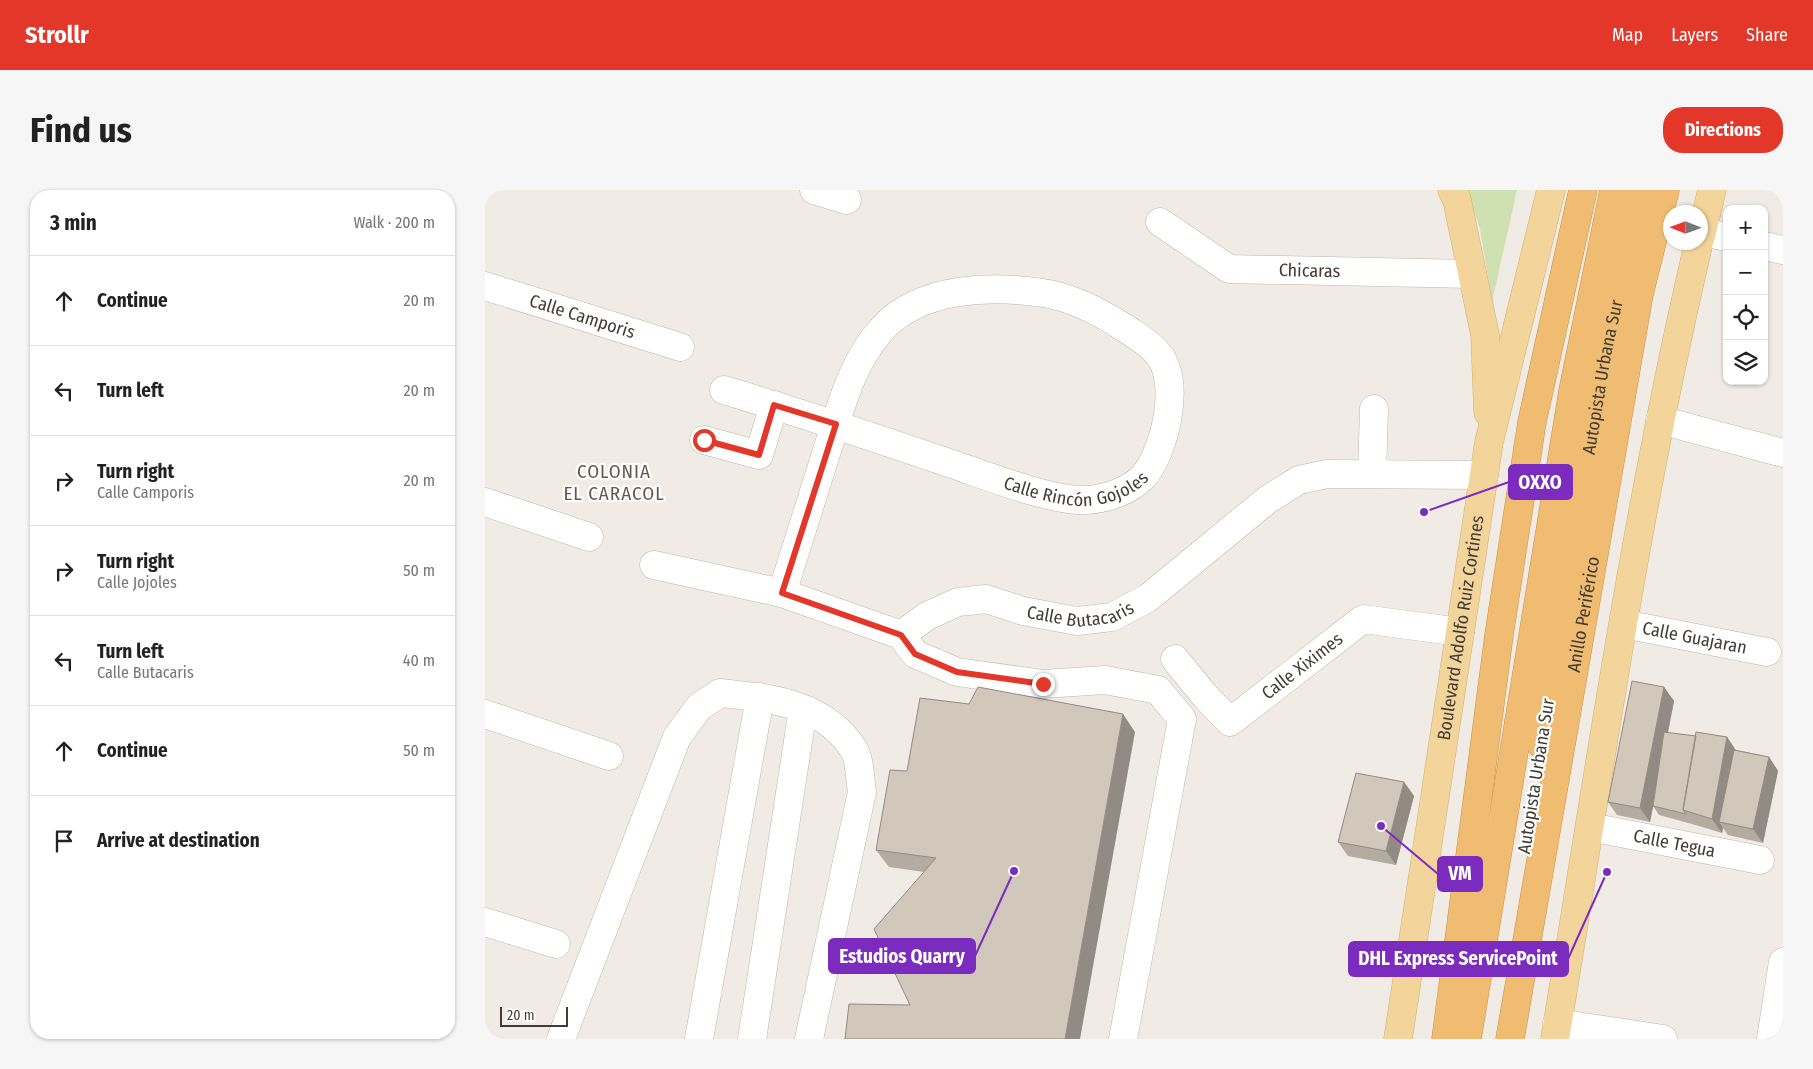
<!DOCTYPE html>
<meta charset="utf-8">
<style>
:root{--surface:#fff;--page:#f6f6f6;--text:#222;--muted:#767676;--line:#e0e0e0;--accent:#e33729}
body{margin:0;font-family:"Fira Sans Condensed",sans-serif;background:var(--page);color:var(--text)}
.controls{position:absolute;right:15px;top:15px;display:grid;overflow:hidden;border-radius:10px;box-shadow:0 1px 4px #0004}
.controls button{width:45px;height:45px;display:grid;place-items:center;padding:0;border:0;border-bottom:1px solid var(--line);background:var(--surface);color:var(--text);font:25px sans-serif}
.compass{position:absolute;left:1178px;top:15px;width:45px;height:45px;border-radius:50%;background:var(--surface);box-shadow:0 1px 4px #0004;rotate:271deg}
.scale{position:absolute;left:15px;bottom:12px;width:68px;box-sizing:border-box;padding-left:5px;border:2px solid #423c35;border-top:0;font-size:14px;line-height:18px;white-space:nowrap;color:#423c35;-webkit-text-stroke:4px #fff;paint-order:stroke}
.stop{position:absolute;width:15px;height:15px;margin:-11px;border:4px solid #e33729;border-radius:50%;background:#fff}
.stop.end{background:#e33729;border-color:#fff;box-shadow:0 1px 5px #0008}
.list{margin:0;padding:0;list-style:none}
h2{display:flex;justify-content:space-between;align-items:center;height:65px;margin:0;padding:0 20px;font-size:21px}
h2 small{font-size:16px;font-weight:400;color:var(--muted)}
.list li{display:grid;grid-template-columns:32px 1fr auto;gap:15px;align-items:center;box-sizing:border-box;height:90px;padding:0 20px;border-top:1px solid var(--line)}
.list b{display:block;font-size:19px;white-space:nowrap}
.list p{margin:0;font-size:16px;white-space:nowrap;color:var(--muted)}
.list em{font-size:16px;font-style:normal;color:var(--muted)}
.icon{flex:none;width:28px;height:28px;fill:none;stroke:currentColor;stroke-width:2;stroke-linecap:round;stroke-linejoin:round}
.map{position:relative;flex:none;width:1298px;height:849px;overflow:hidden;border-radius:20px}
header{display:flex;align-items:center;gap:30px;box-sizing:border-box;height:70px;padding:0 25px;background:var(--accent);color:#fff}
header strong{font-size:24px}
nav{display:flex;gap:28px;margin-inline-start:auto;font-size:18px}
.intro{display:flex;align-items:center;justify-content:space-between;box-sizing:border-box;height:120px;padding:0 30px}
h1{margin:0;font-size:35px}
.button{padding:12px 22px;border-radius:20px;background:var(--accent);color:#fff;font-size:18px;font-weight:700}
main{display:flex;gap:30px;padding:0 30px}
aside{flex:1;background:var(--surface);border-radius:20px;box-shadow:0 1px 4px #0004}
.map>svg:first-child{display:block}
.green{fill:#cfe1b1}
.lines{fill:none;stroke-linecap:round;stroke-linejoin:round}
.minor-casing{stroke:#beb6ab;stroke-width:29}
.major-casing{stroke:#d6af6d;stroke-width:29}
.highway-casing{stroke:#cc9043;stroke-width:29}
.minor{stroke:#fff;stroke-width:28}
.major{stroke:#f3d49b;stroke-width:28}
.highway{stroke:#efbc71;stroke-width:28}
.wall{fill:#b4aba1}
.shaded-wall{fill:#928b83}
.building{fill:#d1c7bb;stroke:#928b83}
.route{stroke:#e33729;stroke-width:6}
.labels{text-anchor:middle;stroke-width:4.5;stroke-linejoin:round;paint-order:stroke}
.street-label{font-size:18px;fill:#423c35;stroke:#fff}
.neighbourhood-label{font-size:19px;letter-spacing:1px;fill:#64594d;stroke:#fff}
.leader{fill:none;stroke:#7b2cbf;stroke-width:2}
.callout-dot{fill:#7b2cbf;stroke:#fff;stroke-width:2}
.callout{fill:#7b2cbf;stroke:#7b2cbf;stroke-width:2}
.callout-label{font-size:19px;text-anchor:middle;font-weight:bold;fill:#fff}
</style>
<header>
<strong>Strollr</strong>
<nav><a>Map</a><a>Layers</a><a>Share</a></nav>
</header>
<div class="intro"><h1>Find us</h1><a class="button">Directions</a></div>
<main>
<aside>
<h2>3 min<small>Walk · 200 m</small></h2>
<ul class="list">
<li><svg class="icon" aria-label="ahead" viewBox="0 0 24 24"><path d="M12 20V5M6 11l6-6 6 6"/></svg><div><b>Continue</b></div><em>20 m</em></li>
<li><svg class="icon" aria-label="left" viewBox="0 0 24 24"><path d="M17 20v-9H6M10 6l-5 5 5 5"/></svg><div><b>Turn left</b></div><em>20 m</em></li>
<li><svg class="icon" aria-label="right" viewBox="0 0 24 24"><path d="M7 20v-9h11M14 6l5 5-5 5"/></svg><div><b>Turn right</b><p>Calle Camporis</p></div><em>20 m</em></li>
<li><svg class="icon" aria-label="right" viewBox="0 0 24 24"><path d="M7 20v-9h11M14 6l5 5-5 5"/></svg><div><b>Turn right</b><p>Calle Jojoles</p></div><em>50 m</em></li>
<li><svg class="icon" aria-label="left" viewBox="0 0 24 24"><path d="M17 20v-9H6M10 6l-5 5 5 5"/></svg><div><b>Turn left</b><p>Calle Butacaris</p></div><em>40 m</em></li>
<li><svg class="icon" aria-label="ahead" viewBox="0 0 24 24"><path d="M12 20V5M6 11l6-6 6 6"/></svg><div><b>Continue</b></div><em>50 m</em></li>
<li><svg class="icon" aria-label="arrive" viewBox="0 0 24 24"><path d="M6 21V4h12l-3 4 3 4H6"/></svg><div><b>Arrive at destination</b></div></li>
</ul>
</aside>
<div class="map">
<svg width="1298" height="849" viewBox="0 0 1298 849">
<rect width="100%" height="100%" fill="#f0ece5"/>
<path class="green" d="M982,0H1032L1007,112L995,39Z"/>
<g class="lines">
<g class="minor-casing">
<g id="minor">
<path d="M329,0L362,10"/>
<path id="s1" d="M675,32L744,79L987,84"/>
<path d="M1217,42L1242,47"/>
<path d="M1279,56L1298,60"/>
<path id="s2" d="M0,96L195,157"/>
<path id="s3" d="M239,200C316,223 391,248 467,274C500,285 567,312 601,310C621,309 645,301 659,286C680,260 696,194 674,165C666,154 653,147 643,140C617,123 587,107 558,103C506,95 436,97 398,138C365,173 354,224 339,270C325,314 311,358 297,403"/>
<path d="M1175,230L1298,263"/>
<path d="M219,250L274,265L289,215"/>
<path d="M887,284L889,219"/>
<path d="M0,312L104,347"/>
<path d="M169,375L297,403L416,445"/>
<path id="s4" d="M1139,434L1282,462"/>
<path id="s5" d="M416,445L442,426L473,412L501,409L538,421L592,431L627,427L663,408L782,310L814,290L842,284L999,285"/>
<path d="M416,445L430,464L472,482L558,494L620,490L673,500L697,529L638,849"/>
<path id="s6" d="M690,469L720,506L745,532L878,429L975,442"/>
<path d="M0,524L124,566"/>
<path id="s7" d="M1105,637L1275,670"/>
<path d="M0,732L71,754"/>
<path d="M1072,833L1178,849"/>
<path d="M76,849L192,547L214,517L235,503C285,508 340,513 369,560C375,570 375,590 377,602L324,849"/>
<path d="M214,849L275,507"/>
<path d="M267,849L318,519"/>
<path d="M1286,849L1298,772"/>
</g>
</g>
<g class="major-casing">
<g id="major">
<path d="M967,0L972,10L1000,145L1003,222"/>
<path d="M1216,46L1227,0"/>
<path id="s8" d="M913,849L1004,252L1066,0"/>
<path d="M1070,849C1114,583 1152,315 1214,52"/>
</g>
</g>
<g class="highway-casing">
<g id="highway">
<path id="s9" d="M1056,554L1120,165L1156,0"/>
<path d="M961,849L1014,445L1047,232L1098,0"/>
<path d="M982,849L1088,201L1129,0"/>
<path id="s10" d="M1025,849L1154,104L1180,0"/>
</g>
</g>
<use href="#minor" class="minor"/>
<use href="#major" class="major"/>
<use href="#highway" class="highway"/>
</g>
<path class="wall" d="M1179,497L1189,511L1183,543L1211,546L1242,547L1251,560L1284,567L1293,581L1278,653L1243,645L1238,638L1237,643L1207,634L1174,625L1168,616L1165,632L1132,625L1123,612Z
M650,542L425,815L439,682L404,677L391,660L422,581Z
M919,592L929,606L911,675L863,666L853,652Z"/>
<path class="shaded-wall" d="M1179,497L1189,511L1165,632L1155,618Z
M638,524L650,542L595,849H580Z
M1242,547L1251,561L1234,632L1238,638L1237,643L1227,629Z
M1284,567L1293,581L1278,653L1268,639Z
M919,592L929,606L911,675L901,661Z"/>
<path class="building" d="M1147,491L1179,497L1155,618L1123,612Z
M493,497L638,524L580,849H360L364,814L425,815L389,739L451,668L391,660L405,580L422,581L435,508L484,514Z
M1179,542L1211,546L1198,620L1201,624L1168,616Z
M1211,542L1242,547L1227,629L1198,620Z
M1249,560L1284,567L1268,639L1234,632Z
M871,583L919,592L901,661L853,652Z"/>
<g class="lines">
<path class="route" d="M219,250L274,265L289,215L351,234L297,403L416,445L430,464L472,482L558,494"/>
</g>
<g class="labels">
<g class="street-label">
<text dy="6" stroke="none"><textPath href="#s1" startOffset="164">Chicaras</textPath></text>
<text dy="6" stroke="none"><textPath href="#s2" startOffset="102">Calle Camporis</textPath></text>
<text dy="6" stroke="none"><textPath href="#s9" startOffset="372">Autopista Urbana Sur</textPath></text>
<text dy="6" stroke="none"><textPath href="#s3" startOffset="370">Calle Rincón Gojoles</textPath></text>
<text dy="6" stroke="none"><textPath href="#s5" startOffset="192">Calle Butacaris</textPath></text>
<text dy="6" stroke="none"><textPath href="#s10" startOffset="431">Anillo Periférico</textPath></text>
<text dy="6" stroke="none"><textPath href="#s8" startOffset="416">Boulevard Adolfo Ruiz Cortines</textPath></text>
<text dy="6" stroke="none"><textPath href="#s4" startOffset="72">Calle Guajaran</textPath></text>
<text dy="6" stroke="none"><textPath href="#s6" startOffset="175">Calle Xiximes</textPath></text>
<text transform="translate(1051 586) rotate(-81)" y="6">Autopista Urbana Sur</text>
<text dy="6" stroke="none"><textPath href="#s7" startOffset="86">Calle Tegua</textPath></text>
</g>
<g class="neighbourhood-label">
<text x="129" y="288">COLONIA<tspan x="129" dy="22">EL CARACOL</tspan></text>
</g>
</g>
<path class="leader" d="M939 322L1024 292M896 636L953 684M529 681L490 766M1122 682L1083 769"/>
<g class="callout-dot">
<circle cx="939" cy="322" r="5"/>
<circle cx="896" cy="636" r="5"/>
<circle cx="529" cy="681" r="5"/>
<circle cx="1122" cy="682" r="5"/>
</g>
<g class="callout">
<rect x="1024" y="275" width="63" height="34" rx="5"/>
<rect x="953" y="667" width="44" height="34" rx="5"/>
<rect x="344" y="749" width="146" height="34" rx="5"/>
<rect x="864" y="752" width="219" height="34" rx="5"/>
</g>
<g class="callout-label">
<text x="1055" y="299">OXXO</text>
<text x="975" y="690">VM</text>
<text x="417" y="773">Estudios Quarry</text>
<text x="973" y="775">DHL Express ServicePoint</text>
</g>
</svg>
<div class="controls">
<button>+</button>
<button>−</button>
<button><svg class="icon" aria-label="locate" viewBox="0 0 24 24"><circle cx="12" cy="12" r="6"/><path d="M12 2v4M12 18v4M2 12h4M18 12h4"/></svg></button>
<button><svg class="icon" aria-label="layers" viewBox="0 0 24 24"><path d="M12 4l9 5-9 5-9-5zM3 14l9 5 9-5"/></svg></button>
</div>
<svg class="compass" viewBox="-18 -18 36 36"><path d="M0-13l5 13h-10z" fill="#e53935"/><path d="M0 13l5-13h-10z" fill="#767676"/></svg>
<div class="scale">20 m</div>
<div class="stop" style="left:219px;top:250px"></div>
<div class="stop end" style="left:558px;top:494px"></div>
</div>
</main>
